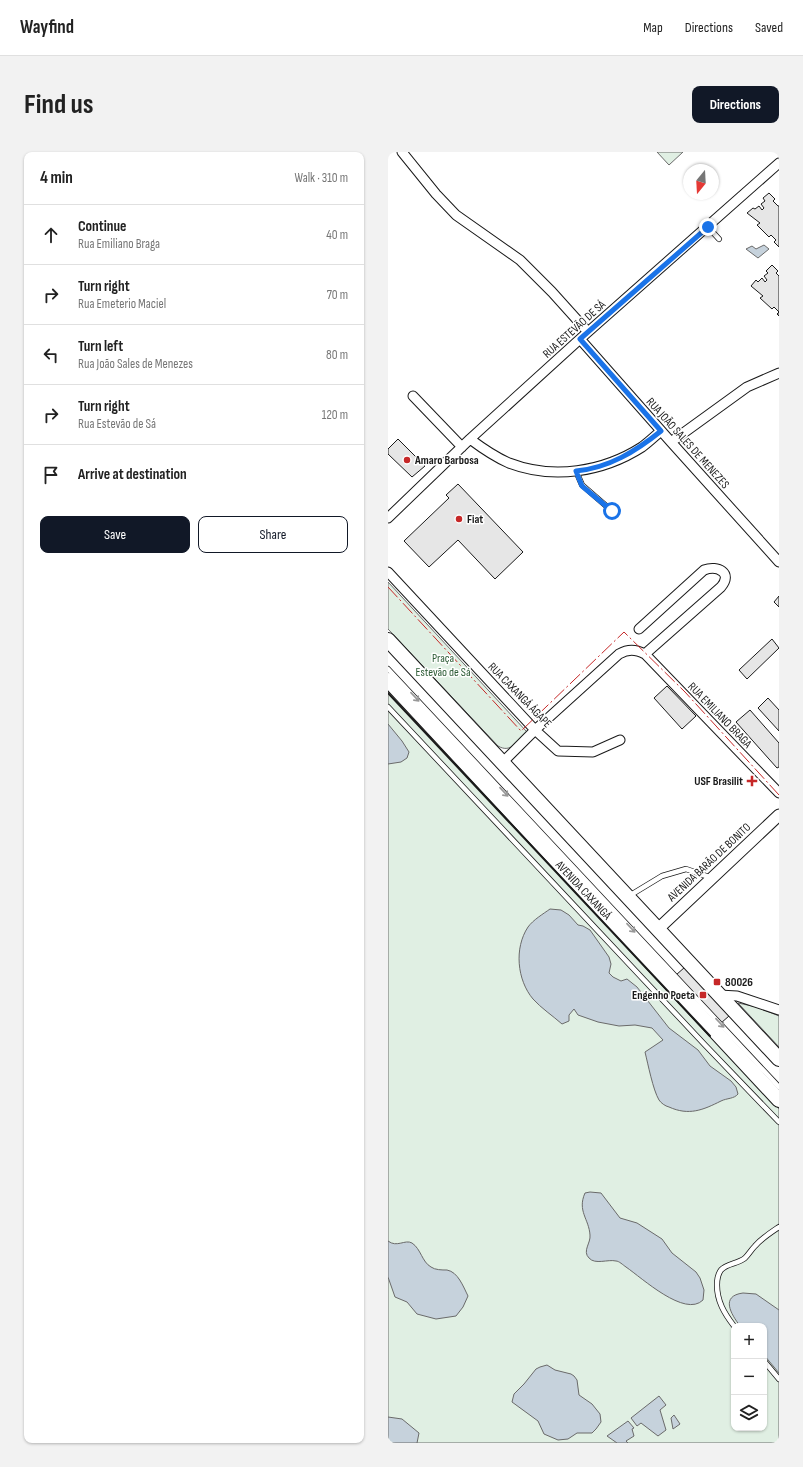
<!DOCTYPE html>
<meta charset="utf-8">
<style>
:root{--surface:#fff;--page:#f2f2f2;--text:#222;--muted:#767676;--line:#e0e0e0;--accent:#111827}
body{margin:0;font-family:"Sofia Sans Condensed",sans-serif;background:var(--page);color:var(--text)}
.controls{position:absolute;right:12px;bottom:12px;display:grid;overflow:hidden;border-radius:8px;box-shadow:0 1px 3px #0004}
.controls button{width:36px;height:36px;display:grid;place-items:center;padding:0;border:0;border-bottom:1px solid var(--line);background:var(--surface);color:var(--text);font:20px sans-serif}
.compass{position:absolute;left:295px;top:12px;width:36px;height:36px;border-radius:50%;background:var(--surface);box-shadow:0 1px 3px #0004;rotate:198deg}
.stop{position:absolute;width:12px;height:12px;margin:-9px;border:3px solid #1a73e8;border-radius:50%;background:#fff}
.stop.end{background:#1a73e8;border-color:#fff;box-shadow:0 1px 4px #0008}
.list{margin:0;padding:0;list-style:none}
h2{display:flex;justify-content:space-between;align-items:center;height:52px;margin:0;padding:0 16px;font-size:17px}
h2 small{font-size:13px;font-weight:400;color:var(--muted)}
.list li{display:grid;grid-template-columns:26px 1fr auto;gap:12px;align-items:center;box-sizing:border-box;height:60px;padding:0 16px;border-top:1px solid var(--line)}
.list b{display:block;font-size:15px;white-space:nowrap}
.list p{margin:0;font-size:13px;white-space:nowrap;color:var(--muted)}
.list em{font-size:13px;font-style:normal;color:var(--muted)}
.actions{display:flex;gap:8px;padding:12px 16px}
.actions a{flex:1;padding:9px 0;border:1px solid var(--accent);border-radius:8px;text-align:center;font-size:14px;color:var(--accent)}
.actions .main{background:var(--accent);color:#fff}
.icon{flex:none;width:22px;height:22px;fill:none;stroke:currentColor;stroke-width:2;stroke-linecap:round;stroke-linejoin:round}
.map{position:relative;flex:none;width:391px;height:1291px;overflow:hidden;border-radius:8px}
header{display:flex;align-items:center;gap:24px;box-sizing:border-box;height:56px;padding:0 20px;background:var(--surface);border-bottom:1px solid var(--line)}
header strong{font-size:19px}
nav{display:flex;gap:22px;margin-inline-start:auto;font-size:14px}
.intro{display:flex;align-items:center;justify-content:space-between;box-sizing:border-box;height:96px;padding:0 24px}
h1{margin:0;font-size:28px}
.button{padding:10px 18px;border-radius:8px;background:var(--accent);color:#fff;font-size:14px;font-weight:700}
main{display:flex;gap:24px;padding:0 24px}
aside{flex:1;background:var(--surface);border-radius:8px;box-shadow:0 1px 3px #0004}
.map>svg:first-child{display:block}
.green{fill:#e0efe3;stroke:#6a6a6a;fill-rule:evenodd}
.water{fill:#c6d2dc;stroke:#6a6a6a}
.building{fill:#e6e6e6;stroke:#1a1a1a}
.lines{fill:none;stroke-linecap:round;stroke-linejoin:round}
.service-casing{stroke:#1a1a1a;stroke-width:6}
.minor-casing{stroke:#1a1a1a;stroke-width:11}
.tertiary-casing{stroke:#1a1a1a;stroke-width:13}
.primary-casing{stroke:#1a1a1a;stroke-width:16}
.service{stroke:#fff;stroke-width:4.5}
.minor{stroke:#fff;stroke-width:9}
.tertiary{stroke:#fff;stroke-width:11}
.primary{stroke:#fff;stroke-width:14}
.wall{stroke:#1a1a1a;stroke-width:2}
.power{stroke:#c62828;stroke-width:1;stroke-dasharray:14 3 2 3;stroke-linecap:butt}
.oneway{stroke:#989898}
.route{stroke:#1a73e8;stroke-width:5}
.poi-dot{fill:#c62828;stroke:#fff;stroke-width:1.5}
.labels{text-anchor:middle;stroke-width:3;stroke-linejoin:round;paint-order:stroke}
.street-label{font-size:12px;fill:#1a1a1a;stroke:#fff}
.poi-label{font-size:12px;font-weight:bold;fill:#1a1a1a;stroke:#fff;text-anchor:start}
.park-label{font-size:12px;fill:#2b5a34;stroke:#fff}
</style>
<header>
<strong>Wayfind</strong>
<nav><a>Map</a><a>Directions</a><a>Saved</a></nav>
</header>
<div class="intro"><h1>Find us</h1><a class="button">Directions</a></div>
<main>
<aside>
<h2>4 min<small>Walk · 310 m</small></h2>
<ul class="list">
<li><svg class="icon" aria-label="ahead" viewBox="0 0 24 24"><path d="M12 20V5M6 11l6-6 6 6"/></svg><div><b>Continue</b><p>Rua Emiliano Braga</p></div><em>40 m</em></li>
<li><svg class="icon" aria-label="right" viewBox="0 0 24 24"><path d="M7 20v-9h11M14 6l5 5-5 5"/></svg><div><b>Turn right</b><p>Rua Emeterio Maciel</p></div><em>70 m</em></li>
<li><svg class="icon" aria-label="left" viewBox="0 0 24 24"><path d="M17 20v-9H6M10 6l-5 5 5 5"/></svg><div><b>Turn left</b><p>Rua João Sales de Menezes</p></div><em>80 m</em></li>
<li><svg class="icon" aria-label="right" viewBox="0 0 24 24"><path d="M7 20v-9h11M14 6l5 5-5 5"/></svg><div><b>Turn right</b><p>Rua Estevão de Sá</p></div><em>120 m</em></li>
<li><svg class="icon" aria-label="arrive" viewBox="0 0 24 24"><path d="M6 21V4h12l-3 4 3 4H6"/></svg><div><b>Arrive at destination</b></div></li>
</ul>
<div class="actions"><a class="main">Save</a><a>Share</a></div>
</aside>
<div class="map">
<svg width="391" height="1291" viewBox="0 0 391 1291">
<rect width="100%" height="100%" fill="#fff"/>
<path class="green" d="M269,0H295L281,13Z
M0,430L139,580C131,588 123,602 110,594L0,477Z
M0,541L391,957V1291H0ZM346,1174H376V1276H346Z
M350,851L369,855L391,864V895Z"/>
<path class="water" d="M376,93L381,97L370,106L358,97L364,94L368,97Z
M0,572L14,589L21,600L19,606L13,610L0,612Z
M162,757L173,758L181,763L190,773L195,774L202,778L221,805L223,812L221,821L225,825L233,829L239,827L249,835L281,876L310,898L322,914L343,929L348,935L350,942C346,947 339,946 333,949C315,958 301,964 281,955C277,954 273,951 271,948C265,938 260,912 257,900L275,888L264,876L247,873L231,874L210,870L190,863L186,857L181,863V869L174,872C165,864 153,856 145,847C129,828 126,796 140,775C145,768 155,762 162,757Z
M202,1040L213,1041L232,1066L249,1071L274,1087L284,1101L308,1120L312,1126L316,1138L315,1148C297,1166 254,1126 238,1115C235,1113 231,1109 228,1109C220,1107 207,1113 201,1106C194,1099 203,1091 202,1083C201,1067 189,1059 197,1041Z
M0,1089C9,1096 17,1087 24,1091C33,1097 34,1110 43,1115C47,1118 54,1118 59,1118C70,1120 75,1134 80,1144L75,1155L68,1164L48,1167L29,1162L19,1150L7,1145L0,1125Z
M355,1141L368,1142L391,1158V1221L376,1203V1174H352C343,1162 332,1144 355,1141Z
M159,1213L167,1218L183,1222L186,1224L189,1228L191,1243L204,1252L212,1262L213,1270L208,1277L204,1281H189L180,1287L170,1288L156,1282L150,1269L124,1250L126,1242L136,1232L148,1217L152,1215Z
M271,1244L278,1253L272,1258L278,1278L270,1284L253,1271L249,1274L243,1266Z
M286,1263L292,1272L285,1277L283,1266Z
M0,1265L14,1267L31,1281L29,1291H0Z
M240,1269L246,1276L244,1277L246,1284L238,1289L240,1291H229L219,1284Z"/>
<path class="building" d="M381,41L387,47L385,49L390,54H391V95L386,90L388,88L383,83L381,85L369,73L372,71L359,61L365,56L367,57L371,54L374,58L376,56L373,52L377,49L375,46Z
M384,113L390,119L388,121L391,124V164L389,162L391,160L386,155L384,157L372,146L375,144L363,134L368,128L370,130L374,126L377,130L379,128L376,124L380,121L378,119Z
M10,287L37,314L24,325L0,302V297Z
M70,332L135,400L107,427L70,388L41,415L16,389L61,346L58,343Z
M391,444V455L386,450Z
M384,487L391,496L359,527L351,518Z
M279,534L308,564L294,577L266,546Z
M380,546L391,558V579L370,556Z
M362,558L391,591V615L389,616L348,570Z
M297,815L341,864L333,871L288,823Z"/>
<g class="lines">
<g class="service-casing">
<path id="service" d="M320,75L331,87
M188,319L194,333L224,359
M0,517L391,935
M0,555L317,893L391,970
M241,744L274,724L298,717L324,726
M346,1174C336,1161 329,1149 329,1133C329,1128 330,1122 333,1118C339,1111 350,1112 357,1106C361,1102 363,1098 367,1094C374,1086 382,1081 391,1075
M376,1209L391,1227"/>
</g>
<g class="minor-casing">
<path id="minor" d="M14,0L48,42L68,63L132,108L164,140L200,180
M192,187L283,290L391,410
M25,244L74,295
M82,287C94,296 107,305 121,311C165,328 215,320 254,295C261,290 267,284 273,279
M283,290L359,235L391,221
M0,366L82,287L192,187L391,11
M0,420L147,578L170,599L205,600L232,588
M251,477L316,418C330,413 345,421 333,435L257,502
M115,610L147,578L231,502C240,497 247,497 257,502L391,641
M331,843L349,844L391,858"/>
</g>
<g class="tertiary-casing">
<path id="tertiary" d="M270,777L391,663"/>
</g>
<g class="primary-casing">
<g id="primary">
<path d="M0,488L391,907"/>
<path id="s1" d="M0,528L391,948"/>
</g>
</g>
<use href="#service" class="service"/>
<use href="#minor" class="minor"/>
<use href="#tertiary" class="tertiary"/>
<use href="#primary" class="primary"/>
<path class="wall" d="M0,541L322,884"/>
<path class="power" d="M0,435L133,579L236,480L297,540L391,643"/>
</g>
<defs><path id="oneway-shaft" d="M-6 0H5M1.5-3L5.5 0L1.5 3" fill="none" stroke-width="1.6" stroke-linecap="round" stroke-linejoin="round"/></defs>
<g class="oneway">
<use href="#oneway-shaft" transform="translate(27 545) rotate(47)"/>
<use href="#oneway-shaft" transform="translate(116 640) rotate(47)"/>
<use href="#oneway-shaft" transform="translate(243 776) rotate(47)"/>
<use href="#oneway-shaft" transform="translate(332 871) rotate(47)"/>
</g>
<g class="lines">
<path class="route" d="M224,359L194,334L188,319C221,316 248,299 273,279L192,187L320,75"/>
</g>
<g class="poi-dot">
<circle cx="19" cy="308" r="4"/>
<circle cx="71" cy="367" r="4"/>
<path d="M362 623h4v4h4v4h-4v4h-4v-4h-4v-4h4z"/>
<rect x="325" y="826" width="8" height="8" rx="2"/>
<rect x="311" y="839" width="8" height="8" rx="2"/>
</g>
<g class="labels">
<g class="street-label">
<text transform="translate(186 177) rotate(-42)" y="4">RUA ESTEVÃO DE SÁ</text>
<text transform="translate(300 291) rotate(48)" y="4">RUA JOÃO SALES DE MENEZES</text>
<text transform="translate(132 543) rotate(46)" y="4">RUA CAXANGÁ ÁGAPE</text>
<text transform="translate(332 563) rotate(46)" y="4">RUA EMILIANO BRAGA</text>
<text transform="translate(321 710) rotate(-43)" y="4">AVENIDA BARÃO DE BONITO</text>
<text dy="4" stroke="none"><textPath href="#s1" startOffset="287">AVENIDA CAXANGÁ</textPath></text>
</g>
<g class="poi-label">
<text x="27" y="312">Amaro Barbosa</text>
<text x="79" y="371">Fiat</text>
<text x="355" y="633" text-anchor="end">USF Brasilit</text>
<text x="337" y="834">80026</text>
<text x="307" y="847" text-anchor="end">Engenho Poeta</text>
</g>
<g class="park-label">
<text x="55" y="510">Praça<tspan x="55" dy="14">Estevão de Sá</tspan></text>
</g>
</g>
</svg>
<div class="controls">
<button>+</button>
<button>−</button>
<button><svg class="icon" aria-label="layers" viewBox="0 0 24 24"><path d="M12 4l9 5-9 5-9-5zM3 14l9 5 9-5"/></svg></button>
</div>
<svg class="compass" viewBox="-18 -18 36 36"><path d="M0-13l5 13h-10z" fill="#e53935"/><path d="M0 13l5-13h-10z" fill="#767676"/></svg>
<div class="stop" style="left:224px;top:359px"></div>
<div class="stop end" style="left:320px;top:75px"></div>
</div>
</main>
